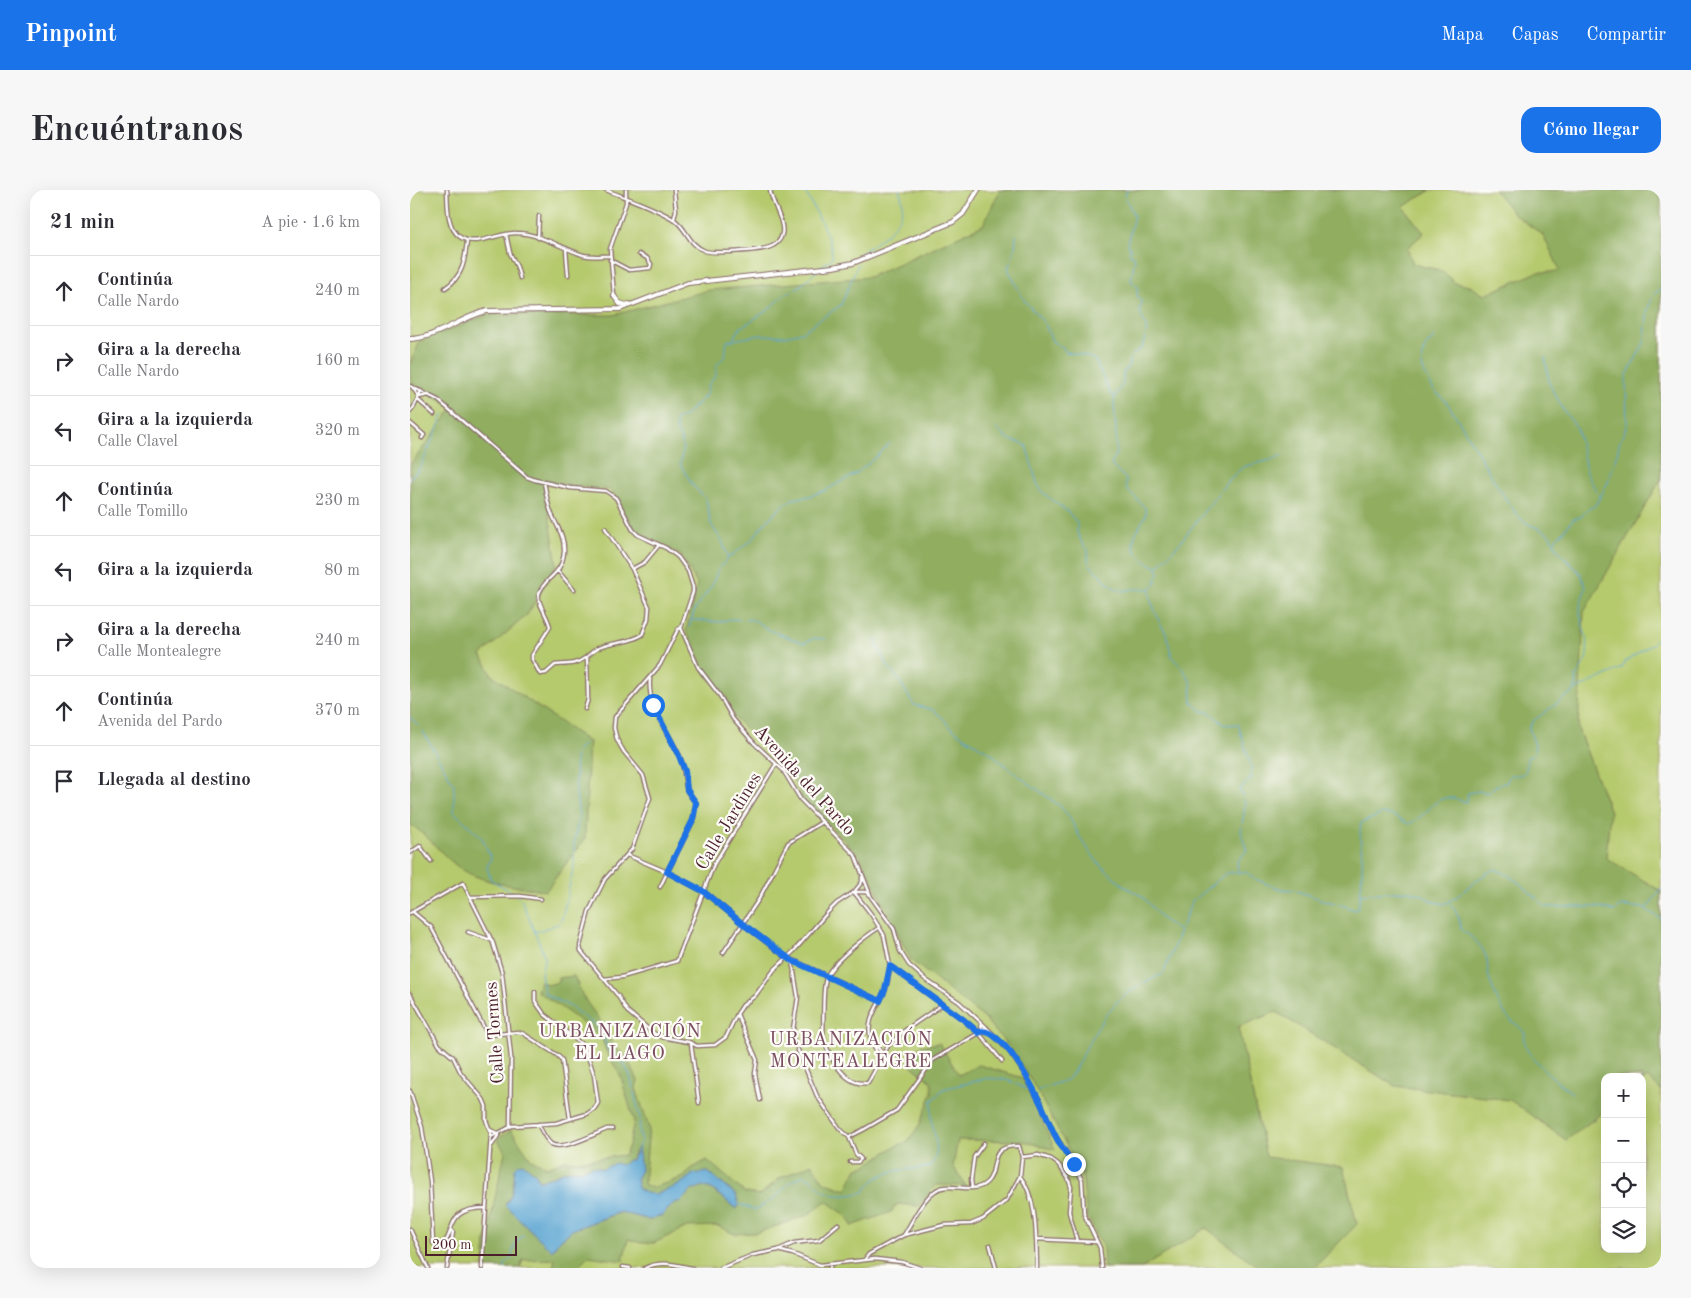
<!DOCTYPE html>
<html lang="es">
<meta charset="utf-8">
<style>
:root{--surface:#fff;--page:#f7f7f7;--text:#2b2b33;--muted:#7c7c81;--line:#e1e1e2;--accent:#1a73e8}
body{margin:0;font-family:"Old Standard TT",serif;background:var(--page);color:var(--text)}
.controls{position:absolute;right:15px;bottom:15px;display:grid;overflow:hidden;border-radius:10px;box-shadow:0 5px 20px #0002}
.controls button{width:45px;height:45px;display:grid;place-items:center;padding:0;border:0;border-bottom:1px solid var(--line);background:var(--surface);color:var(--text);font:25px sans-serif}
.scale{position:absolute;left:15px;bottom:12px;width:92px;box-sizing:border-box;padding-left:5px;border:2px solid #4a1f2b;border-top:0;font-size:14px;line-height:18px;white-space:nowrap;color:#4a1f2b;-webkit-text-stroke:4px #fdfcf7;paint-order:stroke}
.stop{position:absolute;width:15px;height:15px;margin:-11px;border:4px solid #1a73e8;border-radius:50%;background:#fff}
.stop.end{background:#1a73e8;border-color:#fff;box-shadow:0 1px 5px #0008}
.list{margin:0;padding:0;list-style:none}
h2{display:flex;justify-content:space-between;align-items:center;height:65px;margin:0;padding:0 20px;font-size:21px}
h2 small{font-size:16px;font-weight:400;color:var(--muted)}
.list li{display:grid;grid-template-columns:32px 1fr auto;gap:15px;align-items:center;box-sizing:border-box;height:70px;padding:0 20px;border-top:1px solid var(--line)}
.list b{display:block;font-size:19px;white-space:nowrap}
.list p{margin:0;font-size:16px;white-space:nowrap;color:var(--muted)}
.list em{font-size:16px;font-style:normal;color:var(--muted)}
.icon{flex:none;width:28px;height:28px;fill:none;stroke:currentColor;stroke-width:2;stroke-linecap:round;stroke-linejoin:round}
.map{position:relative;flex:none;width:1251px;height:1078px;overflow:hidden;border-radius:15px}
header{display:flex;align-items:center;gap:30px;box-sizing:border-box;height:70px;padding:0 25px;background:var(--accent);color:#fff}
header strong{font-size:24px}
nav{display:flex;gap:28px;margin-inline-start:auto;font-size:18px}
.intro{display:flex;align-items:center;justify-content:space-between;box-sizing:border-box;height:120px;padding:0 30px}
h1{margin:0;font-size:35px}
.button{padding:12px 22px;border-radius:15px;background:var(--accent);color:#fff;font-size:18px;font-weight:700}
main{display:flex;gap:30px;padding:0 30px}
aside{flex:1;background:var(--surface);border-radius:15px;box-shadow:0 5px 20px #0002}
.map>svg:first-child{display:block}
.green{fill:#b5c96d;stroke:#80744c;fill-rule:evenodd}
.forest{fill:#90ad60;stroke:#6d6646;fill-rule:evenodd}
.water{fill:#5aa4d2;stroke:#52627e}
.lines{fill:none;stroke-linecap:round;stroke-linejoin:round}
.stream{stroke:#5aa4d2;stroke-width:1}
.street-casing{stroke:#866769;stroke-width:5}
.secondary-casing{stroke:#866769;stroke-width:6}
.street{stroke:#fff;stroke-width:2.5}
.secondary{stroke:#fff;stroke-width:4}
.route{stroke:#1a73e8;stroke-width:6}
.labels{text-anchor:middle;stroke-width:4.5;stroke-linejoin:round;paint-order:stroke}
.street-label{font-size:18px;fill:#4a1f2b;stroke:#fdfcf7}
.neighbourhood-label{font-size:19px;letter-spacing:1px;fill:#7b4e62;stroke:#fdfcf7}
</style>
<header>
<strong>Pinpoint</strong>
<nav><a>Mapa</a><a>Capas</a><a>Compartir</a></nav>
</header>
<div class="intro"><h1>Encuéntranos</h1><a class="button">Cómo llegar</a></div>
<main>
<aside>
<h2>21 min<small>A pie · 1.6 km</small></h2>
<ul class="list">
<li><svg class="icon" aria-label="ahead" viewBox="0 0 24 24"><path d="M12 20V5M6 11l6-6 6 6"/></svg><div><b>Continúa</b><p>Calle Nardo</p></div><em>240 m</em></li>
<li><svg class="icon" aria-label="right" viewBox="0 0 24 24"><path d="M7 20v-9h11M14 6l5 5-5 5"/></svg><div><b>Gira a la derecha</b><p>Calle Nardo</p></div><em>160 m</em></li>
<li><svg class="icon" aria-label="left" viewBox="0 0 24 24"><path d="M17 20v-9H6M10 6l-5 5 5 5"/></svg><div><b>Gira a la izquierda</b><p>Calle Clavel</p></div><em>320 m</em></li>
<li><svg class="icon" aria-label="ahead" viewBox="0 0 24 24"><path d="M12 20V5M6 11l6-6 6 6"/></svg><div><b>Continúa</b><p>Calle Tomillo</p></div><em>230 m</em></li>
<li><svg class="icon" aria-label="left" viewBox="0 0 24 24"><path d="M17 20v-9H6M10 6l-5 5 5 5"/></svg><div><b>Gira a la izquierda</b></div><em>80 m</em></li>
<li><svg class="icon" aria-label="right" viewBox="0 0 24 24"><path d="M7 20v-9h11M14 6l5 5-5 5"/></svg><div><b>Gira a la derecha</b><p>Calle Montealegre</p></div><em>240 m</em></li>
<li><svg class="icon" aria-label="ahead" viewBox="0 0 24 24"><path d="M12 20V5M6 11l6-6 6 6"/></svg><div><b>Continúa</b><p>Avenida del Pardo</p></div><em>370 m</em></li>
<li><svg class="icon" aria-label="arrive" viewBox="0 0 24 24"><path d="M6 21V4h12l-3 4 3 4H6"/></svg><div><b>Llegada al destino</b></div></li>
</ul>
</aside>
<div class="map">
<svg width="1251" height="1078" viewBox="0 0 1251 1078">
<rect width="100%" height="100%" fill="#fdfcf7"/>
<filter id="ink" filterUnits="userSpaceOnUse"><feTurbulence type="fractalNoise" baseFrequency=".02" numOctaves="2"/><feDisplacementMap in="SourceGraphic" scale="10" xChannelSelector="R" yChannelSelector="G"/><feConvolveMatrix kernelMatrix="1 2 1 2 8 2 1 2 1" color-interpolation-filters="sRGB"/></filter>
<filter id="wash" filterUnits="userSpaceOnUse"><feTurbulence type="fractalNoise" baseFrequency=".0096" numOctaves="4" result="noise"/><feDisplacementMap in="SourceGraphic" scale="20" xChannelSelector="R" yChannelSelector="G"/><feGaussianBlur stdDeviation="1.12" result="paint"/><feColorMatrix in="noise" values="0 0 0 0 0 0 0 0 0 0 0 0 0 0 0 0 0 1.4 0 .05"/><feComposite in="paint" operator="in"/></filter>
<g filter="url(#wash)">
<rect width="100%" height="100%" fill="#f6eedd"/>
<path class="green" d="M0,0H1251V1078H0ZM1195,887H1232V1059H1195Z"/>
<path class="forest" d="M590,0H1021L993,17L1014,43L997,58L1003,74L1033,81L1045,93L1060,96L1074,105L1128,82H1141L1150,80L1133,45L1104,24L1084,0H1251V289L1174,422L1168,539L1200,622L1196,668L1251,701V901L1238,888L1232,892V887H1195V921L1156,950L1100,910L985,896L866,822L828,837L856,967L933,977L947,1034L904,1078H850L796,1038L732,1078H694L693,1057L677,1026L672,984L622,892L599,857L575,829L501,770L450,666L393,610L380,583L325,528L315,507L295,483L276,441L287,394L271,365L226,341L201,300L134,292L147,374L117,425L71,465L82,485L179,552L175,648L136,701C107,696 71,694 47,676C30,663 18,645 0,634V275L43,218L0,192V174L10,151L77,125H203L300,100L459,87L573,35Z
M164,786L173,807L193,835L205,858L215,865L228,890L226,898L239,938L234,994L242,998L274,987L281,979L297,970L335,1003L350,1005L370,988L402,974L414,992L436,1000L447,978L453,977L484,957L498,951L510,934L522,903V892L499,874L510,856L529,853L549,885L569,875L613,888L645,960L613,951L548,950L543,976L556,996L526,995L509,1016L487,1014L481,1022L442,1036L437,1026L416,1011L398,1025L346,1043L324,1044L308,1036L277,1037L244,1053H231L218,1049L213,1071L178,1066L166,1078H143L145,1069L113,1070L110,1078H74L76,1050L95,962L87,949L101,940L121,969L137,977L155,970L166,971L215,965L219,955L224,931L211,887L196,861L192,848L162,825L127,801L130,791L138,795L148,792V788ZM228,957L231,980L226,989L228,998L236,1003L246,1004L269,995L283,984L298,982L326,1005V1019L301,999L292,996L281,1001L270,1012H265L252,1026H248L240,1030L211,1022L162,1040L148,1052L142,1061L95,1014C103,1008 105,988 105,978L113,973L126,984L128,990H134L155,981L172,980L182,976L193,979L212,975L218,970H222L224,963Z"/>
<path class="water" d="M228,957L231,980L226,989L228,999L236,1003L246,1004L269,995L283,984L298,982L326,1005L329,1015L326,1019L302,999L292,996L281,1001L270,1012H265L252,1026H248L240,1030L210,1022L162,1040L148,1052L142,1061L95,1015C104,1007 104,989 105,978L109,974L113,973L126,984L128,990H134L155,981L172,980L183,976L193,979L205,973L212,975L218,970H222Z"/>
<g class="lines">
<path class="stream" d="M394,0C400,10 428,60 421,69C419,72 413,74 411,76
M717,0L715,6L724,26L717,54L721,60L719,63L725,68L721,91L728,97L727,106L732,112L729,120L737,139L732,158L721,166L718,176L713,183V194L705,206L704,213L706,238V264L701,275L716,289V298L735,318L736,324C733,332 725,341 724,349C721,364 736,373 747,377L749,384L746,387V394L740,399L741,411L749,431L756,443L762,467L773,479L781,492L782,512L792,521L799,522L815,535L828,534L841,576V589L829,600C839,611 833,626 831,640C831,646 835,654 837,660L827,672L828,681
M606,45L605,59L598,79L614,110L635,134L642,151L653,158L656,162L676,166L685,170L700,203L705,207
M447,69L446,67C467,50 504,33 489,0
M1025,147C1016,155 1010,162 1012,176C1014,183 1020,194 1024,200C1028,205 1034,208 1037,213C1063,250 1081,291 1108,326C1119,340 1137,335 1143,351
M323,149L330,138L358,120L374,105L390,96L407,81
M1135,167L1139,193L1154,221L1167,238L1177,284L1190,308
M586,238C591,243 596,249 604,251C609,253 611,252 616,255L627,293L632,302L658,322L667,333V342L672,353L678,360V371L681,376L699,394L705,398L713,401L722,399H740
M0,288L10,278L34,223
M318,368L312,351L301,334L296,309L283,296L270,274C272,267 274,257 271,249C267,242 265,238 266,230L276,225L296,205L298,195L306,185V176L315,166L317,151L351,145L375,146L392,142L431,115L448,74
M747,377L768,355L817,292L828,281L836,276L861,270L873,265
M282,430L310,432L320,429L344,430L361,441L394,453L404,448L416,449
M279,437L285,419L302,395L308,380L318,368L342,350L351,337L373,315L383,309L400,306L414,301L447,283L467,266L480,253
M466,449L468,458L479,478L489,490L504,515L523,520L533,528L539,536L554,547L581,563L602,581L650,616L658,625L671,649L688,673L714,696L733,707L751,728L769,741
M1165,499L1167,491L1165,488C1170,480 1177,472 1177,463C1179,450 1173,440 1171,428C1168,418 1172,407 1176,398L1171,384L1153,366L1144,354L1146,348L1153,342L1163,329L1171,327L1176,320L1186,315L1198,292L1200,283L1204,275L1210,251L1217,235L1216,187L1234,153L1238,118L1244,104L1251,99
M0,527L11,538L44,595V622L72,648L81,668L77,677L81,690L104,703L111,709L135,767L131,784L135,804L161,817L191,840L198,860L214,874L220,886L230,928L229,943L232,950L228,958
M950,704L1000,701L1013,705L1021,711L1034,714C1054,705 1066,687 1085,679C1106,687 1120,703 1136,717H1186L1204,721L1211,716L1233,718L1251,729
M1039,714C1047,720 1049,728 1051,739C1060,746 1070,753 1075,764C1078,770 1077,776 1078,783C1079,791 1089,815 1094,822C1099,832 1110,834 1115,844C1115,845 1114,850 1114,852C1116,866 1150,895 1162,903
M1236,719L1251,699
M125,742L148,734L152,729L164,675V652L169,628L166,603L165,568L168,559L176,553
M628,900L656,890L663,883C674,862 685,840 699,821C712,803 734,792 753,784L782,711L816,683L836,682L843,688L869,699L884,700L916,711L929,714L945,720L948,718C951,701 953,682 952,665C951,653 949,644 951,633L972,624L982,625L999,634C1005,631 1010,627 1015,623C1023,615 1029,606 1042,608C1047,608 1051,612 1057,612L1058,603L1070,601L1078,603L1085,596L1096,593L1100,585C1116,586 1117,583 1117,568L1124,564L1125,556L1119,538L1123,531L1165,500L1212,478L1216,471L1242,454L1251,444
M328,1014L345,1020L367,1006L380,992L394,985C401,988 405,993 410,998C422,1008 440,1006 454,1002C470,977 492,981 520,977C532,961 524,949 522,931C521,925 522,918 522,911L533,899L578,888L598,890L620,901
M95,1078V1074L101,1068L105,1054L113,1045"/>
</g>
</g>
<g filter="url(#ink)">
<g class="lines">
<g class="street-casing">
<path id="street" d="M37,0C38,15 36,37 50,47C66,58 89,42 106,43C128,43 152,58 173,65C181,67 191,66 200,66
M196,0C216,8 246,18 263,29C277,37 277,54 295,61C304,64 350,61 360,57C366,55 371,50 372,44C375,32 362,14 360,0
M264,0L266,20L264,29
M96,44L100,63L107,77L110,88
M128,48L129,26
M156,59L158,85
M200,70L219,80L240,78L241,74L237,68L229,64
M35,98C53,87 55,70 57,51
M204,105L200,59L216,13V0
M0,196L28,210L117,287L125,290L160,298L196,301L206,308L223,340L228,345L256,358L268,367L278,381L283,397V402L271,438L288,477L310,506L323,529L344,553L373,580L391,610L445,665L461,707L484,739L490,761L499,775L516,790L549,812L576,837L600,862L614,883L630,911L644,944L664,974L672,990L674,1024L690,1058L692,1078
M3,198L9,207
M9,207L19,205
M8,210L24,224
M0,222L4,217L11,201
M0,233L14,245L12,248
M134,292C136,302 137,312 141,322C146,336 155,345 154,362C152,386 134,387 129,404C126,412 139,428 140,437L122,465V469L130,484L136,483L145,475C156,474 166,475 175,468C181,464 184,459 191,457C205,452 219,453 232,445L238,429L239,417L222,379L195,338
M222,379L235,372L249,355
M148,381L164,400
M271,438L268,439L250,475L205,527L204,538L207,550L214,562L233,585L240,608L222,659L195,689L179,721L170,756L171,761L208,806L217,821L243,843L252,847L279,852L287,856L305,855L316,847L327,824L333,815L345,806L364,780L384,761L418,722L427,713L444,702L452,692V687
M240,489C237,518 258,541 270,567C275,579 274,590 277,600C279,605 283,609 286,613L283,630L250,697
M175,519L178,509L177,467
M0,663L10,656L21,671
M217,665L257,682L293,701L333,734L376,767
M444,702L461,724L474,745L480,776L554,830L569,843L592,871
M446,702H456L459,705
M61,707L110,706L131,709
M3,722L21,737L78,845L108,842L114,844L147,865L152,870L160,929
M0,723L53,693L83,753L92,783L101,867L100,937
M470,737C456,746 422,772 416,788C412,801 414,830 413,846C418,865 434,897 458,893L478,856L494,841L533,814
M58,742L81,750
M313,763L349,709L378,653L412,632
M379,768L382,770L388,807L382,846L407,906L430,939L439,947L453,940L487,920L523,870L569,843L576,837
M383,770L470,811
M194,789L212,787L267,771L304,674L366,574
M0,804L29,855L43,867L51,883L73,909L76,916V930L81,944L72,1078
M327,824L347,870L345,884L350,910
M571,833L572,841L582,844
M461,849C455,831 468,817 475,800C478,792 479,784 480,776
M281,854L289,913
M470,869L461,849L473,864
M0,901L12,937L20,991L23,1053L29,1056C49,1047 30,1018 76,1018
M128,934C132,941 135,949 141,954C153,961 185,944 197,939H202
M80,940L89,944L82,955
M81,947L102,936L146,933L177,924L184,919L188,913L184,885L175,857L134,824L125,811V802
M439,947L446,964L451,969L448,972H440
M612,967L628,965L641,969L648,974L658,988L661,997L659,1022L667,1051
M562,998L561,990L564,967L574,953
M0,1039L18,1078
M494,1045C502,1032 512,1010 525,1001C539,990 563,1006 577,992C590,980 575,955 609,956L612,967L610,986C628,1009 626,1050 627,1078
M626,1049L687,1052
M580,1055L586,1078
M368,1060L384,1053L409,1050L428,1034
M455,1069L459,1064L494,1045L534,1035L561,1034L573,1029L597,1010L610,986
M213,1077L220,1078
M420,1077V1078
M37,1078L43,1042L40,1040
M235,1078C251,1070 266,1075 282,1078
M311,1078L343,1065L368,1060L383,1064L410,1075L465,1069L492,1072L510,1078"/>
</g>
<g class="secondary-casing">
<path id="secondary" d="M204,106L210,114
M210,113L216,115L219,114
M0,149C27,148 51,127 77,121L210,119L278,93L423,77L443,73L543,32L553,24L568,0"/>
</g>
<use href="#street" class="street"/>
<use href="#secondary" class="secondary"/>
</g>
</g>
<g class="lines" filter="url(#ink)">
<path class="route" d="M243,515L269,566L275,581L277,600L286,613L283,630L257,682L293,701L333,734L381,770L470,811L475,800L480,776L554,830L569,843L572,841C594,843 620,891 629,910C635,921 639,934 645,945C650,956 657,965 664,974"/>
</g>
<g class="labels">
<g class="street-label">
<text transform="translate(395 590) rotate(48)" y="6">Avenida del Pardo</text>
<text transform="translate(318 631) rotate(-59)" y="6">Calle Jardines</text>
<text transform="translate(84 843) rotate(-94)" y="6">Calle Tormes</text>
</g>
<g class="neighbourhood-label">
<text x="210" y="847">URBANIZACIÓN<tspan x="210" dy="22">EL LAGO</tspan></text>
<text x="441" y="855">URBANIZACIÓN<tspan x="441" dy="22">MONTEALEGRE</tspan></text>
</g>
</g>
</svg>
<div class="controls">
<button>+</button>
<button>−</button>
<button><svg class="icon" aria-label="locate" viewBox="0 0 24 24"><circle cx="12" cy="12" r="6"/><path d="M12 2v4M12 18v4M2 12h4M18 12h4"/></svg></button>
<button><svg class="icon" aria-label="layers" viewBox="0 0 24 24"><path d="M12 4l9 5-9 5-9-5zM3 14l9 5 9-5"/></svg></button>
</div>
<div class="scale">200 m</div>
<div class="stop" style="left:243px;top:515px"></div>
<div class="stop end" style="left:664px;top:974px"></div>
</div>
</main>
